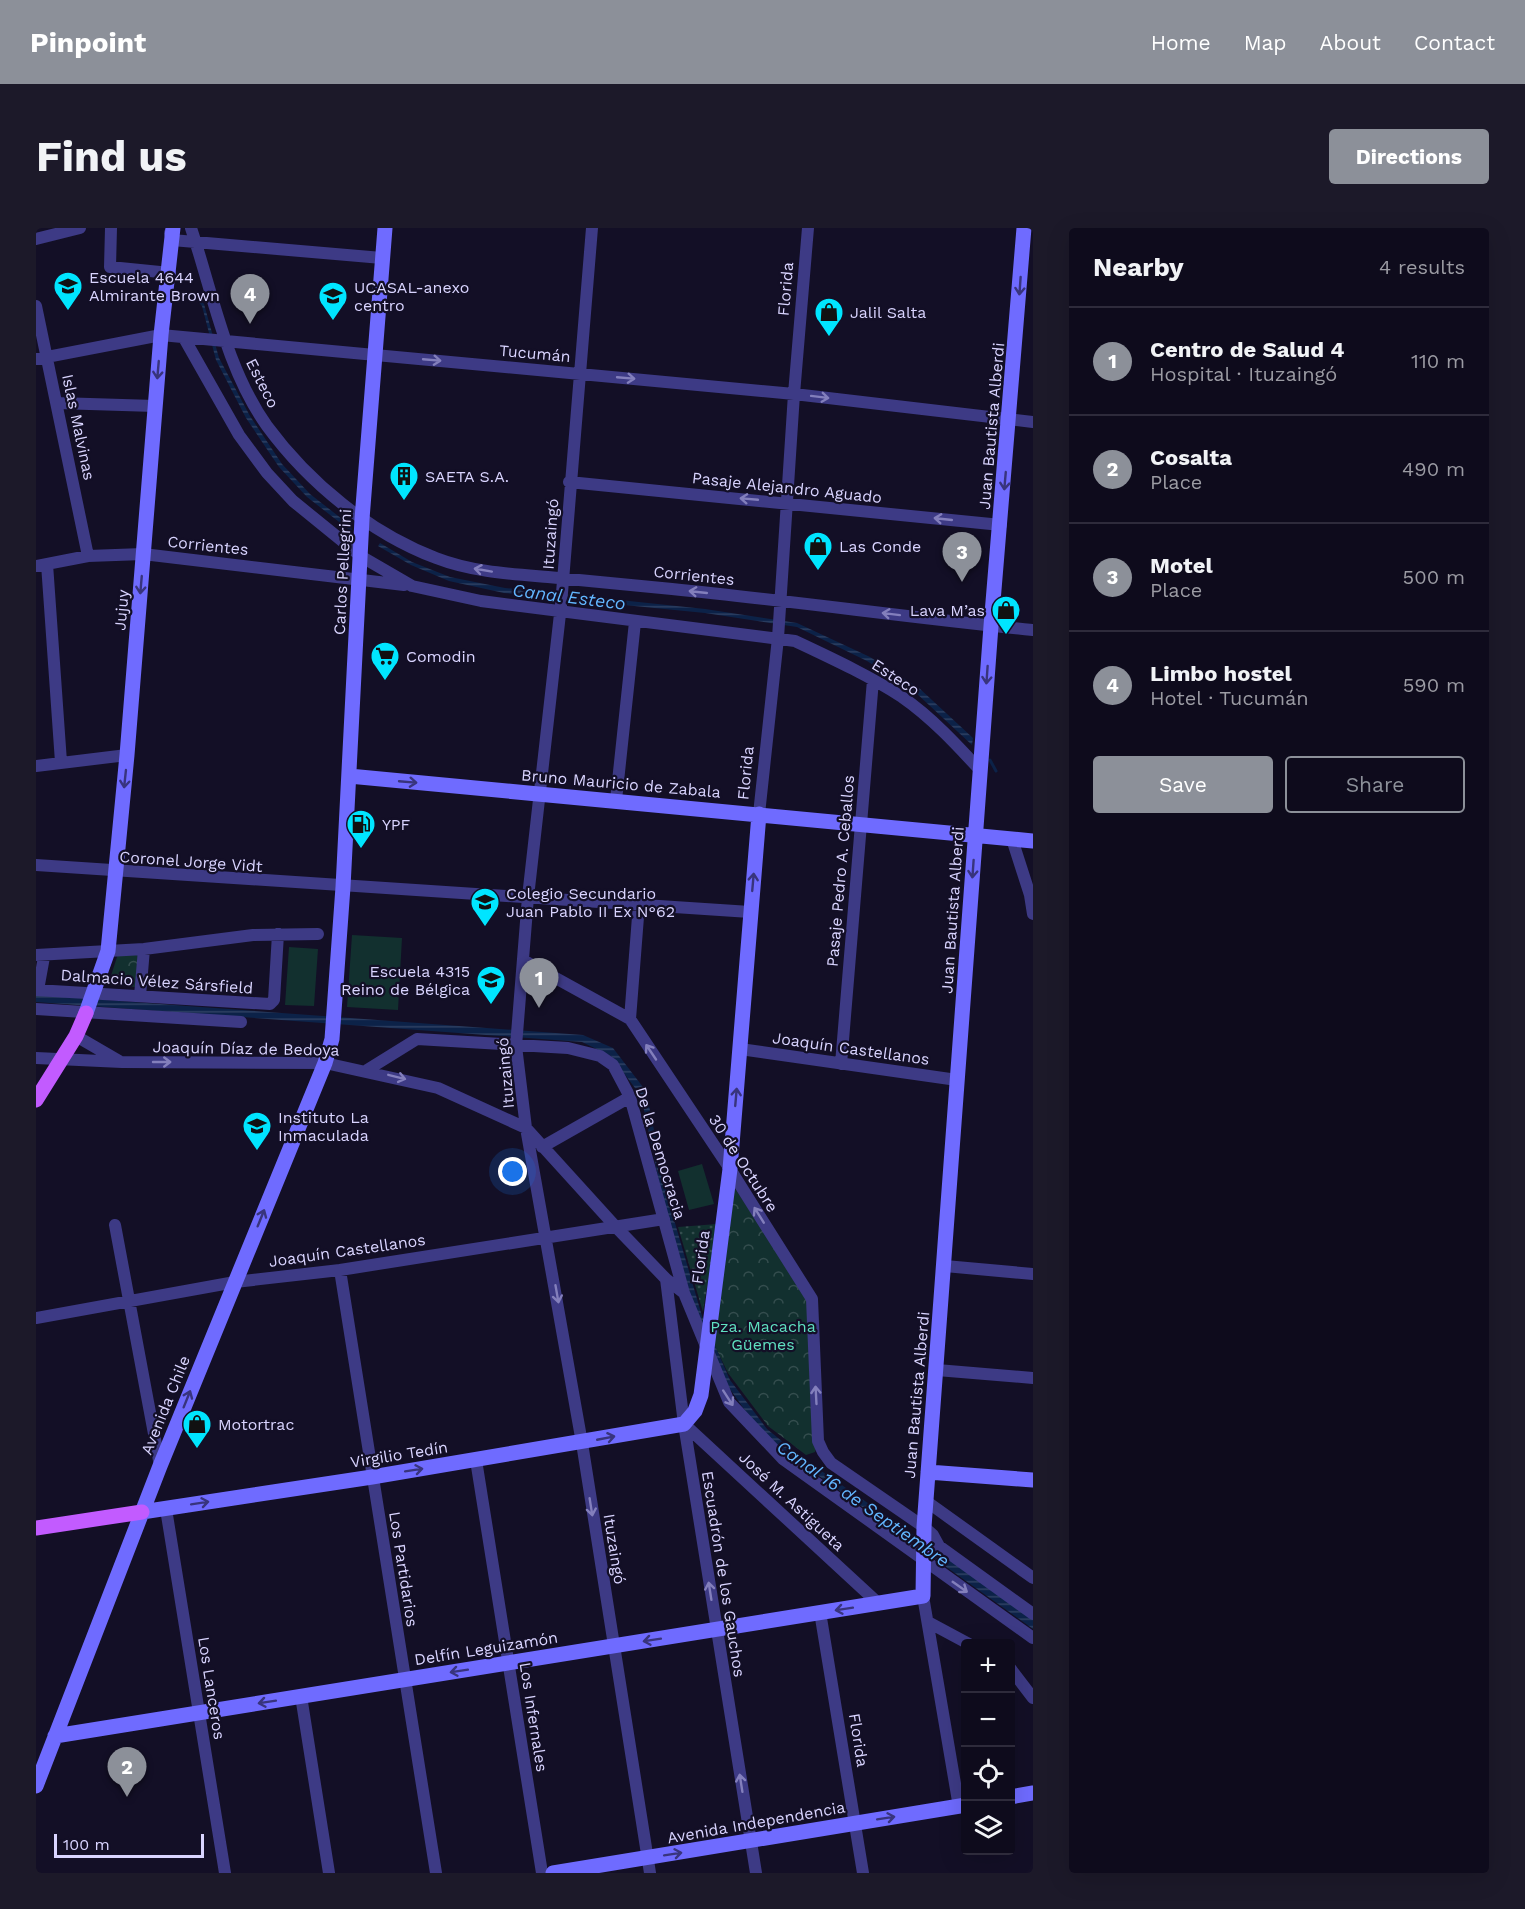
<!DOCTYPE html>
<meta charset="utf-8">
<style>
:root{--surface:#0e0b1c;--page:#1c1929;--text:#f1f3f6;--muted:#9b9ba3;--line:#2e2b3b;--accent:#8c9099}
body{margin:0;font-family:"Work Sans",sans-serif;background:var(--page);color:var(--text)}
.controls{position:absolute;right:18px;bottom:18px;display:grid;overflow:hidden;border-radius:6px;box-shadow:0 6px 24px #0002}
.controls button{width:54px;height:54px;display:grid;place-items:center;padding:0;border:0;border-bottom:2px solid var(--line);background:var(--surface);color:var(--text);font:30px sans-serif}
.scale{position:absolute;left:18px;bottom:15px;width:150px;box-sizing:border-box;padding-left:6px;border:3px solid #d9d4ff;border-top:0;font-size:16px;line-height:21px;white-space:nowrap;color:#d9d4ff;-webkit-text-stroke:4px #130f26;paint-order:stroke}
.you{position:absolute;left:477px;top:944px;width:21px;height:21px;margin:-15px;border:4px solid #fff;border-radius:50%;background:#1a73e8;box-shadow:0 0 0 9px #1a73e833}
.badge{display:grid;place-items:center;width:39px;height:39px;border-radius:50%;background:var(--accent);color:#fff;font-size:20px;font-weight:700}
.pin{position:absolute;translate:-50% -50px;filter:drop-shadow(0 2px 3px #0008)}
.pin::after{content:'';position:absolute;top:32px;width:21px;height:18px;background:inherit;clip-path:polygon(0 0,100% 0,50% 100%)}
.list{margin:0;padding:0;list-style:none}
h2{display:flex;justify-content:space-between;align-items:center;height:78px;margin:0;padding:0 24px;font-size:26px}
h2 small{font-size:20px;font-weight:400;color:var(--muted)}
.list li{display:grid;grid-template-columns:39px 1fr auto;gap:18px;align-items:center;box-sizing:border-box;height:108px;padding:0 24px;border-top:2px solid var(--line)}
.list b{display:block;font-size:22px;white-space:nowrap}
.list p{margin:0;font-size:20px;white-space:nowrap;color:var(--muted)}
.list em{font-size:20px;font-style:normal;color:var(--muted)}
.actions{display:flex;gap:12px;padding:18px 24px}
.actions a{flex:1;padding:14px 0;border:2px solid var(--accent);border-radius:6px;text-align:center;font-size:21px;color:var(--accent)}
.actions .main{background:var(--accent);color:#fff}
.icon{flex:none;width:33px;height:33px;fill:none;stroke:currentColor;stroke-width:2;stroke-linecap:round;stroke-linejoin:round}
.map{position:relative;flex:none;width:997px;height:1645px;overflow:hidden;border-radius:6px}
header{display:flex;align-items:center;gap:36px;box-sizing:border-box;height:84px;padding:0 30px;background:var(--accent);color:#fff}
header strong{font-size:28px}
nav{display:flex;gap:33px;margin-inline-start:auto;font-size:21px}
.intro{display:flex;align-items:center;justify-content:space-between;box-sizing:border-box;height:144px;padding:0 36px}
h1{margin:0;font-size:42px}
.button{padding:15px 27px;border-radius:6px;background:var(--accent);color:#fff;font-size:21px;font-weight:700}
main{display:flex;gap:36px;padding:0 36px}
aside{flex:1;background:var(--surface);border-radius:6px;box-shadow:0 6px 24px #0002}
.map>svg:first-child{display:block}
.grass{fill:url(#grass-dots)}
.park{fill:url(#park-crowns)}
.pitch{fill:#12302f}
.water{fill:url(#water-rules)}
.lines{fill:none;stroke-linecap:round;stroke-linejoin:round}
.stream{stroke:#0c2248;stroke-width:3}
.street{stroke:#3d3a85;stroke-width:12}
.secondary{stroke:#6f6bff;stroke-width:15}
.primary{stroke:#c25bff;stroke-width:15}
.oneway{stroke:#38347d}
.oneway2{stroke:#837fbc}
.labels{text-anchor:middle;stroke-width:4.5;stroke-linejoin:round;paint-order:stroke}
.poi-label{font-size:16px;fill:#d9d4ff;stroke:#130f26;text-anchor:start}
.street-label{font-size:16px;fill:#d9d4ff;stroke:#130f26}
.park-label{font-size:16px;fill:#5fe0c0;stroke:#130f26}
.water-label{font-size:18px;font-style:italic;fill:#62b6ff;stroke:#130f26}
</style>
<header>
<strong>Pinpoint</strong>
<nav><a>Home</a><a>Map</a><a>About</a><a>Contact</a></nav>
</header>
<div class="intro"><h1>Find us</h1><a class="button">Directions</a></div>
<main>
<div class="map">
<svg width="997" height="1645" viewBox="0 0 997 1645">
<defs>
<pattern id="grass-dots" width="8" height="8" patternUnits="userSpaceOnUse" patternTransform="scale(1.5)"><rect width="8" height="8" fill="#12302f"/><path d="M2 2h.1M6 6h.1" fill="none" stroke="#344d4e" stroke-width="1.8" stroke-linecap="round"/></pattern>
<pattern id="park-crowns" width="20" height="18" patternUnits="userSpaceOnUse" patternTransform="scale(1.5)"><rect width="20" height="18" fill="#12302f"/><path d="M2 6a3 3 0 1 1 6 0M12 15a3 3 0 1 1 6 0" fill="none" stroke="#344d4e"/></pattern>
<pattern id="water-rules" width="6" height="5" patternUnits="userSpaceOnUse" patternTransform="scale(1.5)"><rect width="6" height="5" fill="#0c2248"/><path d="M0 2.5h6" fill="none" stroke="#2f4163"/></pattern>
</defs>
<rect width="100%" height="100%" fill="#130f26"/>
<path class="grass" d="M681,996L667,1084L642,999Z"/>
<path class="park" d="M102,725L100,759L72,757L82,726Z
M698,959L772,1071L781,1215L779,1224L770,1227L732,1198L692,1145L677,1114Z"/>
<path class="pitch" d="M316,707L366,710L362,782L311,779Z
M253,719L282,721L278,778L249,777Z
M666,936L678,976L653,982L642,943Z"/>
<path class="water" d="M162,69L168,76L183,130L214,188L246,236L274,266L315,298L316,304L271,269L243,239L210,190L180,132L166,78L160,71Z
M344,315L376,334L414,349L469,360L669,381L761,395L834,429L883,460L937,510L936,517L879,464L831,433L761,399L669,385L468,365L413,353L375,337L342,318Z
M0,767L547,807L577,820L610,863L632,971L666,1088L694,1152L731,1201L768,1231L997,1389V1401L727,1208L689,1154L662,1093L627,972L605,868L575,828L546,814L0,774Z"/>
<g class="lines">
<path class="stream" d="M954,532L960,543"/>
<path class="street" d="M75,0L74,39L134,45
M155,0C177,66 190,140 231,198C273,255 334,305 400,330C436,344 475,346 512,349C554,353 595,357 636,361C757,373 877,390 997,402
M556,0L525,377L492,669L480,818L490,900L546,1215L614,1645
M134,5L136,12L346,30
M0,11L44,0
M0,78L52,328
M148,110L203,207L231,245L257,273L326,329L376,358L445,373L759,413C795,430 832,447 866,469C895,489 920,516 944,542
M0,131L125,107L758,166L997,194
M21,175L119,178
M533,254L965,297
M11,336L25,534
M0,338L52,328L107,326L368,357
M0,538L91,527
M580,572L599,394
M723,586L742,410L758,166L772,0
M976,611L994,667L997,686
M0,637L714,684
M0,727L108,721L217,707L282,706
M487,732L594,791L694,941L776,1071L782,1213L787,1224L795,1235L888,1299L897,1307L903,1318L997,1386
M0,762L234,776L238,772L242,706
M2,762L8,729
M104,768L108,721
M0,781L205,794
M594,791L603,676
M40,808L83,833
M704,821L921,852
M0,830L86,834L289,835L402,860L490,900L579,998L630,1051L648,1065
M805,836L837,452
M331,842L381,811L532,820L564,828L577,837L594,869L648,1065L693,1174L747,1231L997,1410
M506,919L594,869
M79,997L124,1238
M909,1038L997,1046
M304,1042L400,1645
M630,1051L648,1196L720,1645
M0,1090L199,1054L304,1042L628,991
M901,1142L997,1150
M648,1196L842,1375
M440,1232L506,1645
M890,1273L997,1350
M130,1281L189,1645
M887,1368L923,1579
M784,1384L827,1645
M892,1394L933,1416
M974,1440L997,1470
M265,1468L293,1645"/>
<path class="secondary" d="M313,548L997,613
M50,785L72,723L91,527L125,107L137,0
M892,1244L997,1252
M106,1284L336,1249L648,1196L659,1183L665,1167L694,941L723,586
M19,1508L887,1368L888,1299L955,398L988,0
M0,1558L124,1238L289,835L296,811L307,659L326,291L349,0
M974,1569L997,1565
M517,1645L930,1577"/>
<path class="primary" d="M0,872L40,808L50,785
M0,1300L106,1284"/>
</g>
<defs><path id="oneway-shaft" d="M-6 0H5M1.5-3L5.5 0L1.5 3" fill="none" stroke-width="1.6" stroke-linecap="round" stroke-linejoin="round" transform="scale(1.5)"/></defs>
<g class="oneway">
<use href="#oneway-shaft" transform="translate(984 58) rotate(94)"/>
<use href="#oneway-shaft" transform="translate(122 142) rotate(95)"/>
<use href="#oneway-shaft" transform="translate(969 253) rotate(95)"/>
<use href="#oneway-shaft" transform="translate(105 357) rotate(95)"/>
<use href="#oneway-shaft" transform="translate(951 447) rotate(94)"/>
<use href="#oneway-shaft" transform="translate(89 551) rotate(96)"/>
<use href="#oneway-shaft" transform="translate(372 554) rotate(5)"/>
<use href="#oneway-shaft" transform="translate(937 641) rotate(94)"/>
<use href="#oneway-shaft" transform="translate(717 654) rotate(-85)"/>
<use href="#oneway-shaft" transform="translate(700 869) rotate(-85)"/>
<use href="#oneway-shaft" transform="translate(225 990) rotate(-68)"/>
<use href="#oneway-shaft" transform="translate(151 1171) rotate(-68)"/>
<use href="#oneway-shaft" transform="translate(570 1210) rotate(-11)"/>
<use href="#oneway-shaft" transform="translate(378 1242) rotate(-9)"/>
<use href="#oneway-shaft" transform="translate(164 1275) rotate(-9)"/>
<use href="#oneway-shaft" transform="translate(808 1381) rotate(171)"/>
<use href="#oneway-shaft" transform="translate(616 1412) rotate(171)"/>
<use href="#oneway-shaft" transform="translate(423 1443) rotate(171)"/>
<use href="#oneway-shaft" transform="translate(231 1474) rotate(171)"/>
<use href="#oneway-shaft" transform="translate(850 1590) rotate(-9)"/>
<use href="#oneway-shaft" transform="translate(637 1626) rotate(-9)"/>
</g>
<g class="oneway2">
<use href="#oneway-shaft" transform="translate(396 132) rotate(5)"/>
<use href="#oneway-shaft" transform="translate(590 150) rotate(5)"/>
<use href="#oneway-shaft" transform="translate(784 169) rotate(7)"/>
<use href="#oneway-shaft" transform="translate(713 271) rotate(-175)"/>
<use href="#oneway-shaft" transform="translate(907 291) rotate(-174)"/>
<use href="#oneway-shaft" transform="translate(447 342) rotate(-170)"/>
<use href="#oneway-shaft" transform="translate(662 364) rotate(-174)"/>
<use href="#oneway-shaft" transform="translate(855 386) rotate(-173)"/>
<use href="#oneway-shaft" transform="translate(615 824) rotate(-124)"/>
<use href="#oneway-shaft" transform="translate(126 834)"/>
<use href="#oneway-shaft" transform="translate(361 849) rotate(14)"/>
<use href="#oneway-shaft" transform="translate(723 987) rotate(-122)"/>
<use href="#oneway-shaft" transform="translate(521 1066) rotate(80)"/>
<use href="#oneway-shaft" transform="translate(780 1167) rotate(-93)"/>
<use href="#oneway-shaft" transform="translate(692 1170) rotate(57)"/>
<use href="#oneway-shaft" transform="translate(555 1279) rotate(81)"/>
<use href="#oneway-shaft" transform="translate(924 1359) rotate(35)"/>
<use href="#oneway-shaft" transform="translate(674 1363) rotate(-99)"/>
<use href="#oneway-shaft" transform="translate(705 1555) rotate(-99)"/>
</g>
<defs>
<g id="school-pin" transform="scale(1.5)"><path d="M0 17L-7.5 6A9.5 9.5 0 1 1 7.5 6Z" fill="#00e5ff" stroke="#130f26"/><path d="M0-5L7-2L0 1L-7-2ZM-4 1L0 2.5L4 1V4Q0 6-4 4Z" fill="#111"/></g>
<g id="university-pin" transform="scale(1.5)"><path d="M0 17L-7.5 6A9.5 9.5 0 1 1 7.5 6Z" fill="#00e5ff" stroke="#130f26"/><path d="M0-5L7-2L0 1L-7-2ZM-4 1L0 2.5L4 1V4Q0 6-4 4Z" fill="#111"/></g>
<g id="shop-pin" transform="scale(1.5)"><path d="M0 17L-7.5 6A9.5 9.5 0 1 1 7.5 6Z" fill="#00e5ff" stroke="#130f26"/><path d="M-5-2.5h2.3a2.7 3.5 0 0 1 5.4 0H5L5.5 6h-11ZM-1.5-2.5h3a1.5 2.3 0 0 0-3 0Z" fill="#111"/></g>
<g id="building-pin" transform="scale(1.5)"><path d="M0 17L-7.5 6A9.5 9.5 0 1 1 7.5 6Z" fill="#00e5ff" stroke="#130f26"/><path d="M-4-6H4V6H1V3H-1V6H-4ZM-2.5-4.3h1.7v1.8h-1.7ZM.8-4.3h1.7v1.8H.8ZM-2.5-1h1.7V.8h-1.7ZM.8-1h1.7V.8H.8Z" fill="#111"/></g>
<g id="supermarket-pin" transform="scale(1.5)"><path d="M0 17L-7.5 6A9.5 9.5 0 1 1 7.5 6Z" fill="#00e5ff" stroke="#130f26"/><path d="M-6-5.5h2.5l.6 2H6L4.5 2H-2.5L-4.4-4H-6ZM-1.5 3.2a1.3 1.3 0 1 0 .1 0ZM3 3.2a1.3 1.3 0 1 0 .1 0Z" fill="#111"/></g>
<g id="fuel-pin" transform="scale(1.5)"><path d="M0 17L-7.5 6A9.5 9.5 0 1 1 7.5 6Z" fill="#00e5ff" stroke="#130f26"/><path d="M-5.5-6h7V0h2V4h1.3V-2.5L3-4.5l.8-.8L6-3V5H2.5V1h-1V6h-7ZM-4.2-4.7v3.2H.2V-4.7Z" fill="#111"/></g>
</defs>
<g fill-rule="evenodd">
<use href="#school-pin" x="32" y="58"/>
<use href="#university-pin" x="297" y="68"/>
<use href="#shop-pin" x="793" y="84"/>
<use href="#building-pin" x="368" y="248"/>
<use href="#shop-pin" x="782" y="318"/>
<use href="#shop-pin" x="970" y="382"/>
<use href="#supermarket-pin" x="349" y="428"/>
<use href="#fuel-pin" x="325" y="596"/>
<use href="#school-pin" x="449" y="674"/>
<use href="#school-pin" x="455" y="752"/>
<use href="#school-pin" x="221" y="898"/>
<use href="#shop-pin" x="161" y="1196"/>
</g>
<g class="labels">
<g class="poi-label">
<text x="53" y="55">Escuela 4644<tspan x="53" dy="18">Almirante Brown</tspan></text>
<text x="318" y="65">UCASAL-anexo<tspan x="318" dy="18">centro</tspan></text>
<text x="814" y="90">Jalil Salta</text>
<text x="389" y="254">SAETA S.A.</text>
<text x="803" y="324">Las Conde</text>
<text x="949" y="388" text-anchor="end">Lava M’as</text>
<text x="370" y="434">Comodin</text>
<text x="346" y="602">YPF</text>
<text x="470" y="671">Colegio Secundario<tspan x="470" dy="18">Juan Pablo II Ex N°62</tspan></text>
<text x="434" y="749" text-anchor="end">Escuela 4315<tspan x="434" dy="18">Reino de Bélgica</tspan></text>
<text x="242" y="895">Instituto La<tspan x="242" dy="18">Inmaculada</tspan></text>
<text x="182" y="1202">Motortrac</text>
</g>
<g class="street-label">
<text transform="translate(749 61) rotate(-85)" y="6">Florida</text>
<text transform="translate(499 125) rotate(5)" y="6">Tucumán</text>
<text transform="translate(227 155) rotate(63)" y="6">Esteco</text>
<text transform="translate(955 198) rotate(-85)" y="6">Juan Bautista Alberdi</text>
<text transform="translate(43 199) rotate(78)" y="6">Islas Malvinas</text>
<text transform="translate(751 259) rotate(6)" y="6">Pasaje Alejandro Aguado</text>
<text transform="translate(514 306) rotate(-86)" y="6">Ituzaingó</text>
<text transform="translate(172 317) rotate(6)" y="6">Corrientes</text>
<text transform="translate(306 344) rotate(-87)" y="6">Carlos Pellegrini</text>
<text transform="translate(658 347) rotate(6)" y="6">Corrientes</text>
<text transform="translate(85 382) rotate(-85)" y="6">Jujuy</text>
<text transform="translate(860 449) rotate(33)" y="6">Esteco</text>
<text transform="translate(709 545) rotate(-84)" y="6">Florida</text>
<text transform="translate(585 555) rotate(5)" y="6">Bruno Mauricio de Zabala</text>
<text transform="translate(155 633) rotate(4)" y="6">Coronel Jorge Vidt</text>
<text transform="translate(804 643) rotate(-85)" y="6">Pasaje Pedro A. Ceballos</text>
<text transform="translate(916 682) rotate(-86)" y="6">Juan Bautista Alberdi</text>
<text transform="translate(121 753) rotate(4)" y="6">Dalmacio Vélez Sársfield</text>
<text transform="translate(210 820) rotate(1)" y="6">Joaquín Díaz de Bedoya</text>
<text transform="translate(815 820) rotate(8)" y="6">Joaquín Castellanos</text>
<text transform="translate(469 845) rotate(-95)" y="6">Ituzaingó</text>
<text transform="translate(625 925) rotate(73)" y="6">De la Democracia</text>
<text transform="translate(708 935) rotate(57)" y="6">30 de Octubre</text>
<text transform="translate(311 1022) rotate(-8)" y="6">Joaquín Castellanos</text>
<text transform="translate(664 1029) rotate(-82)" y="6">Florida</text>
<text transform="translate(880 1167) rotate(-85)" y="6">Juan Bautista Alberdi</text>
<text transform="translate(129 1177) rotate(-68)" y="6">Avenida Chile</text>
<text transform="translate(363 1226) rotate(-9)" y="6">Virgilio Tedín</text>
<text transform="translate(756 1273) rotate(43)" y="6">José M. Astigueta</text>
<text transform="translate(579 1321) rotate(81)" y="6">Ituzaingó</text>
<text transform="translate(368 1341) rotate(81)" y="6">Los Partidarios</text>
<text transform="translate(688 1346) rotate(81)" y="6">Escuadrón de los Gauchos</text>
<text transform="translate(450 1420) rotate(-9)" y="6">Delfín Leguizamón</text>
<text transform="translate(176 1460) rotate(81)" y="6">Los Lanceros</text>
<text transform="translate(498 1489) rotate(81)" y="6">Los Infernales</text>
<text transform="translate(823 1512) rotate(81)" y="6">Florida</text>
<text transform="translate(720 1594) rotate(-10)" y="6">Avenida Independencia</text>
</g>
<g class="park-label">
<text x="727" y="1104">Pza. Macacha<tspan x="727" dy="18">Güemes</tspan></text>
</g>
<g class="water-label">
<text transform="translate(533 369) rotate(7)" y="6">Canal Esteco</text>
<text transform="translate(827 1276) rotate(35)" y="6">Canal 16 de Septiembre</text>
</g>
</g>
</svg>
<div class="controls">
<button>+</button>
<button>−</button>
<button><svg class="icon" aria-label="locate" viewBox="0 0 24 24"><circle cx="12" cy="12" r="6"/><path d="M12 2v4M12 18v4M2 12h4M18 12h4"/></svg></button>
<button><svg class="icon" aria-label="layers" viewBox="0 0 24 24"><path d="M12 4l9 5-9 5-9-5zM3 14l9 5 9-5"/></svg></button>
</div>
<div class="scale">100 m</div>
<div class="you"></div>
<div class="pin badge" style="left:503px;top:780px">1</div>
<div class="pin badge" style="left:91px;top:1569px">2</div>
<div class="pin badge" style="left:926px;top:354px">3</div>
<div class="pin badge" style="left:214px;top:96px">4</div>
</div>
<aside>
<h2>Nearby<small>4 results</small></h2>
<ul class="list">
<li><span class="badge">1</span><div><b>Centro de Salud 4</b><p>Hospital · Ituzaingó</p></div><em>110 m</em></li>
<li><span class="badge">2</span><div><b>Cosalta</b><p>Place</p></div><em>490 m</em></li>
<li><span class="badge">3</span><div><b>Motel</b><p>Place</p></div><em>500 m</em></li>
<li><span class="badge">4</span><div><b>Limbo hostel</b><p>Hotel · Tucumán</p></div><em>590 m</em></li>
</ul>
<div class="actions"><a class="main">Save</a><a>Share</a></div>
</aside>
</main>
